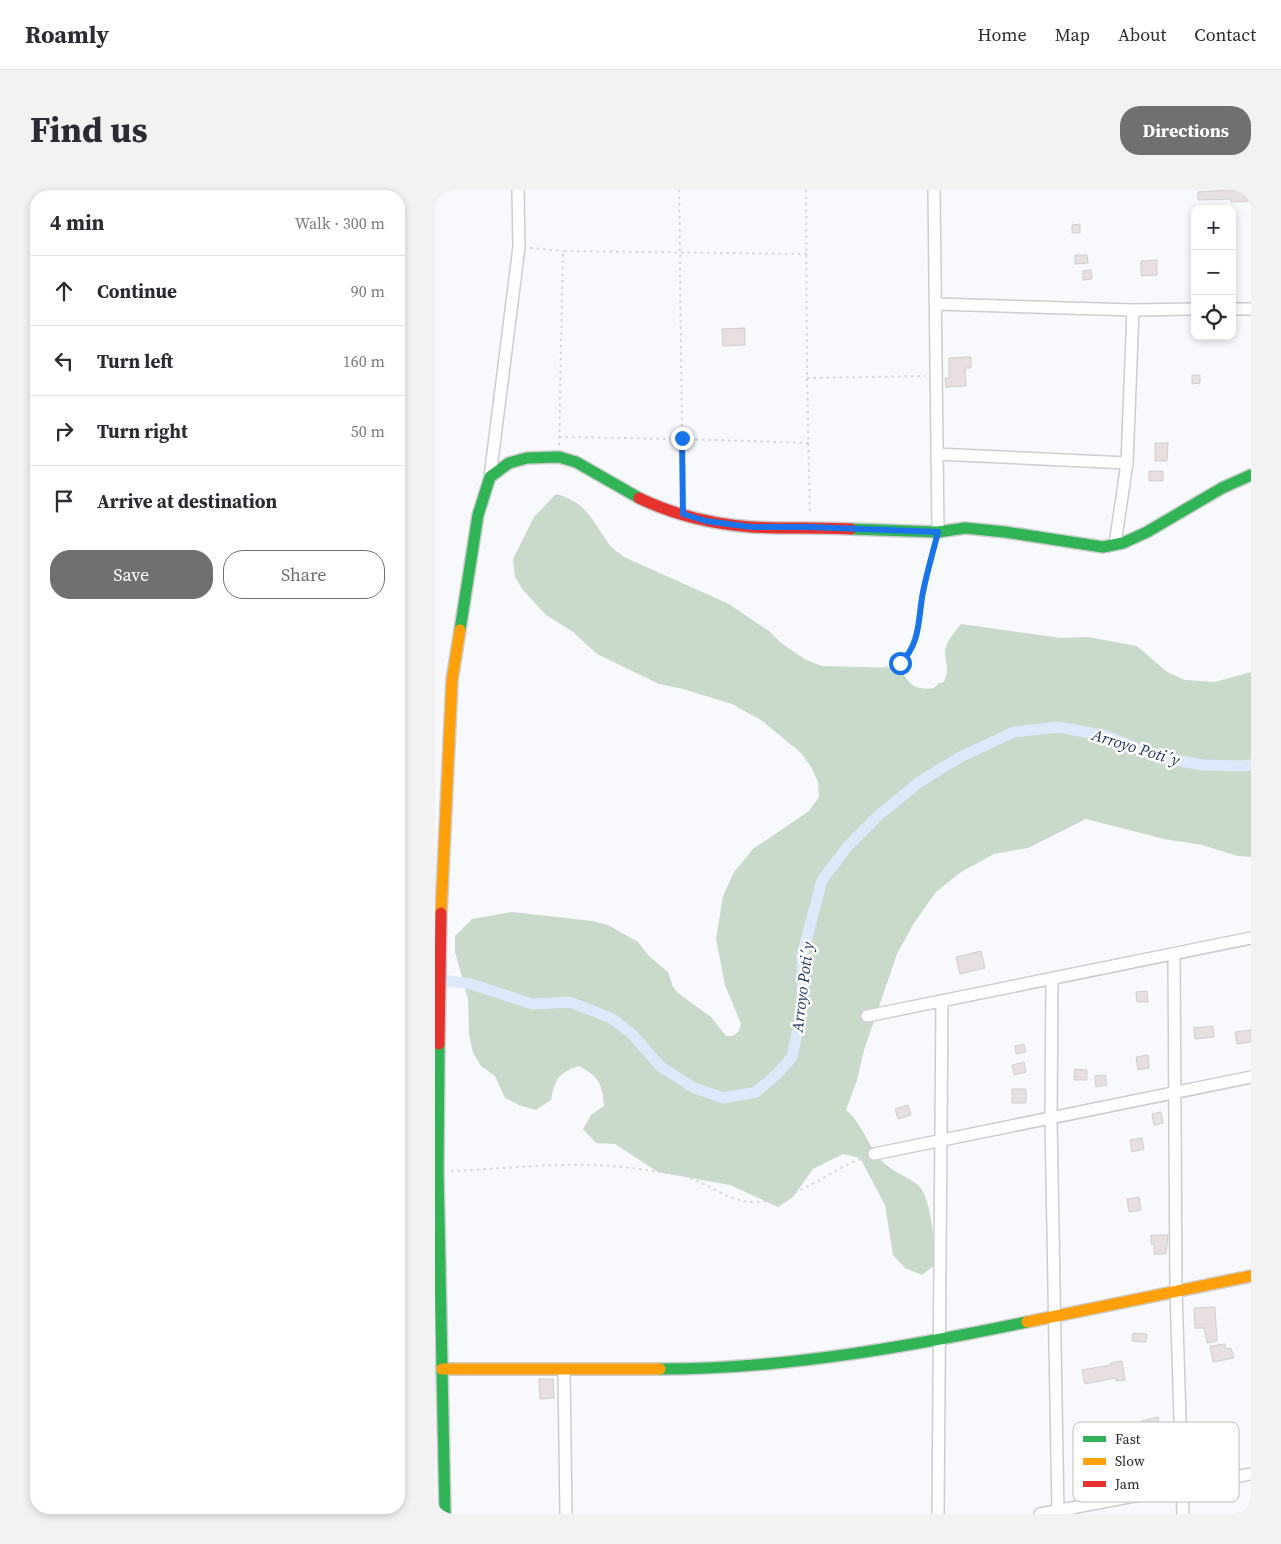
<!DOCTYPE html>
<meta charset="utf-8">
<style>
:root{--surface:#fff;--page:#f2f2f3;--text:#2b2b33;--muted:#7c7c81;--line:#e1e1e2;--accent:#707073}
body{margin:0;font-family:"Source Serif 4",serif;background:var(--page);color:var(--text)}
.controls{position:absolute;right:15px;top:15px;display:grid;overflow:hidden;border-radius:10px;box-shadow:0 2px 8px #0003}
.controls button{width:45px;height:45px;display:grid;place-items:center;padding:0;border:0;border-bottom:1px solid var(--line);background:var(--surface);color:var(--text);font:25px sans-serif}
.stop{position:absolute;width:15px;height:15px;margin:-11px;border:4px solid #1a73e8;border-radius:50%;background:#fff}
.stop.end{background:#1a73e8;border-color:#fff;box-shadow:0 1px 5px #0008}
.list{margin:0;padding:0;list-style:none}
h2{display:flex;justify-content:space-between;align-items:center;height:65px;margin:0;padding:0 20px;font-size:21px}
h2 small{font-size:16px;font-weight:400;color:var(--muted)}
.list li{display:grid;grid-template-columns:32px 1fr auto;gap:15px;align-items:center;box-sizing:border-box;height:70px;padding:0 20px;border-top:1px solid var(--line)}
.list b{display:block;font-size:19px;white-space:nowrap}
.list em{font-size:16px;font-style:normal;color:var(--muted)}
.actions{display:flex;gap:10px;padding:15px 20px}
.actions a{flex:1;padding:11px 0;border:1px solid var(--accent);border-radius:20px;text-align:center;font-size:18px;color:var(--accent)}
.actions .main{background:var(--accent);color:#fff}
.icon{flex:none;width:28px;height:28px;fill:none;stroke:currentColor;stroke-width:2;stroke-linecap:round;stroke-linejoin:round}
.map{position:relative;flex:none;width:816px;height:1324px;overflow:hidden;border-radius:20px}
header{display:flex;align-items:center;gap:30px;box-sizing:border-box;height:70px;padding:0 25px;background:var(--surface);border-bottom:1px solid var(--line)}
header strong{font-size:24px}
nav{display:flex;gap:28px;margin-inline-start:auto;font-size:18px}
.intro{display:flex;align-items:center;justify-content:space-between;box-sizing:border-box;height:120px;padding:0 30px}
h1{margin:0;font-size:35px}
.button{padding:12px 22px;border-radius:20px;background:var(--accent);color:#fff;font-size:18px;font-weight:700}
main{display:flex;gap:30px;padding:0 30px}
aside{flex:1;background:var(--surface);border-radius:20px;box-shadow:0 2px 8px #0003}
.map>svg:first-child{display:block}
.forest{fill:#c9d9ca}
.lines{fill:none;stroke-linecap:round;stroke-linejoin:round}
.canal{stroke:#dde8fb;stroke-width:11}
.building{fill:#e7dfe0;stroke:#cfcfcf}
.street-casing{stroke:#cccdcf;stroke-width:14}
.fast-casing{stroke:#cccdcf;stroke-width:14}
.slow-casing{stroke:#cccdcf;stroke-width:14}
.jam-casing{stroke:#cccdcf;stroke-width:14}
.path{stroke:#d6d6d7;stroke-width:2;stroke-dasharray:2.5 4;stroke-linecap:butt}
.street{stroke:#fefeff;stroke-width:11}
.fast{stroke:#30b455;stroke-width:11}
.slow{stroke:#ff9f0a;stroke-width:11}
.jam{stroke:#e5322d;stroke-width:11}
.route{stroke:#1a73e8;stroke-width:6}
.labels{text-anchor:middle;stroke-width:5;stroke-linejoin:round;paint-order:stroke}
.water-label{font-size:16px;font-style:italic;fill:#203761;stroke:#fff}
.key{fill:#fff;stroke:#bebebf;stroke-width:1}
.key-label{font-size:14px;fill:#272729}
</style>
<header>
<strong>Roamly</strong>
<nav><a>Home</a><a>Map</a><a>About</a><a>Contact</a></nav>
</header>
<div class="intro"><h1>Find us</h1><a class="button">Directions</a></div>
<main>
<aside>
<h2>4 min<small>Walk · 300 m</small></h2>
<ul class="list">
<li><svg class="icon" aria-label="ahead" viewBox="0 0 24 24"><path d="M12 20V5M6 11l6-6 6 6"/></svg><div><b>Continue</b></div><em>90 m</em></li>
<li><svg class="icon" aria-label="left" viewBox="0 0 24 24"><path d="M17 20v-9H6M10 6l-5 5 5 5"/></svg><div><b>Turn left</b></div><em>160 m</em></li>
<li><svg class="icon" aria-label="right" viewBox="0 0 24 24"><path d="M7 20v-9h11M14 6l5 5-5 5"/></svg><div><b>Turn right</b></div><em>50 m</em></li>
<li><svg class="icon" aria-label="arrive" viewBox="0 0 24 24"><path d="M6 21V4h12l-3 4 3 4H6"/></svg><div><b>Arrive at destination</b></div></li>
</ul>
<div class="actions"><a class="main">Save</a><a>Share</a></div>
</aside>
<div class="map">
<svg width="816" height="1324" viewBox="0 0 816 1324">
<rect width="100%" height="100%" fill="#f8f9fc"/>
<path class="forest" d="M121,304C152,312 157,331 174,354C178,359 184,363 189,367L294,414L334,441L346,453L371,470L387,476L465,478C474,494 479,501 499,498L504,493L509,492C515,478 510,475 510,461C511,451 520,442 526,434L626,448L653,447L702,456L732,482L750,490L780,492L816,482V667L803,666L767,655L729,649L651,629L593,658L559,664L526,682L501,702L479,733L462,764L429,860L422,890L411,920C427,933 432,954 446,970C457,982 474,987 484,996C497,1010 499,1055 501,1074L487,1085L470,1078L458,1065L450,1015L425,968L408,964L378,979L358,1007L343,1017L295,995L223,982L180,954L161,953L148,939L156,925L169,916C167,893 164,887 144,876C123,883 120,889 116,910L101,920L86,916L70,908L60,886L46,876L38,863L34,844L33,809L20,762V746L37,729L77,722L157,731L173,735L203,752L214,766L233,782L238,797L243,803L276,827L291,846H298L304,841L306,834L290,795L281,749L288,706L299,682L318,659L374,621L384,607L383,592L376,577L366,563L326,530L297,514L248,499L224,494L162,464L138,442L111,425L88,400L80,387L78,369L99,327Z"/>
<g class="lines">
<path class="canal" d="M0,789L36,794L97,814L135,812L176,828L197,844L225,876L259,898L289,908L321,902L342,884L357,867L368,815L367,766L387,690L413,656L444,625L483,593L525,567L579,542L623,537L672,546L723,567L768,575L809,576L816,575"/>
</g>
<path class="building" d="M796,0H816V11L796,12V9L763,10V2Z
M645,34V43H637V35Z
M640,65H652L653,73L640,74Z
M722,70V85L706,86V71Z
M656,80L657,89L648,90V81Z
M310,138V155L288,156L287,139Z
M536,167V178H530L531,196L511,197L510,188H514V168Z
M757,185H765V193L757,194Z
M720,253H733L732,271H720Z
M714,281H728V291H714Z
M546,761L550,778L525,784L521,767Z
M712,801L713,812H702L701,802Z
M778,836L779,847L760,849L759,838Z
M816,840V852L802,854L800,842Z
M589,854L591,862L581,864L580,856Z
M713,865L714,878L703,880L701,867Z
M589,872L591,882L579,885L577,875Z
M640,879L652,880V890H639Z
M670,885L672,895L661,897L660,886Z
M577,899H591V913H577Z
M473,915L476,925L463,929L460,919Z
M726,922L728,933L719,935L717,924Z
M707,948L709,959L697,962L695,950Z
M704,1007L706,1020L694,1022L692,1009Z
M716,1045H733L731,1064H719V1054H716Z
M780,1117L782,1151L772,1153L769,1138H760L759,1118Z
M698,1143L712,1144L711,1152L697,1151Z
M790,1154L791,1159L796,1158L799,1168L778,1172L775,1156Z
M687,1171L690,1190L681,1191V1188L650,1194L647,1180L676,1175L675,1173Z
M104,1189H118L119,1208L105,1209Z
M723,1227L725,1239L709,1243L706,1231Z"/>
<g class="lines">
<g class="street-casing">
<path id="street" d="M499,0L503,342
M502,114L698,120L760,119
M797,119H816
M502,264L692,273
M55,287L84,57L83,0
M680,354L692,273L698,120
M739,764L741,1101L748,1324
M617,789L616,928L623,1324
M432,826L816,748
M439,964L816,887
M129,1180L131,1324
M503,1324L507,811
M605,1324L816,1284"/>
</g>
<g class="fast-casing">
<path id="fast" d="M416,339L503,342L530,338L570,342L668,357L688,353L712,342L787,298L816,285
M25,440L43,325L55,287L74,273L92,268L124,267L141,272L204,308
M4,854L3,982L10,1324
M225,1179C349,1179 471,1157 592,1132"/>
</g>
<g class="slow-casing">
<path id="slow" d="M6,723L17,490L25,440
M592,1132L816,1086
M7,1179H225"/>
</g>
<g class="jam-casing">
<path id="jam" d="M204,308C239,325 278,334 316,337C349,339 383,337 416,339
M4,854L6,723"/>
</g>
<path class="path" d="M244,0L248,310
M371,0L372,188L375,325
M95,58L128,61
M372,188L490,186
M124,247L247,249L374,253
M124,255L128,61L373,64
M450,477C458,475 465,474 471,468C487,451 484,422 488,401C492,386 496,371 499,355
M16,981C68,979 124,972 176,976C198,978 221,981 244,985C270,989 291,1012 318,1012C361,1012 392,981 430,967"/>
<use href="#street" class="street"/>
<use href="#fast" class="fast"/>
<use href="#slow" class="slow"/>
<use href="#jam" class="jam"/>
</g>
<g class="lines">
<path class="route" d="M247,248L248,324L271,331L316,337H375L503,342C498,362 492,382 488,402C483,427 486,455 465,473"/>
</g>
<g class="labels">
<g class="water-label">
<text transform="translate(701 557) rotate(17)" y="6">Arroyo Poti´y</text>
<text transform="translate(367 797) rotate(-83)" y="6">Arroyo Poti´y</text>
</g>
</g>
<rect x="638" y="1232" width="166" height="80" rx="8" class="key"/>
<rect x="648" y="1246" width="23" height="6" fill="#30b455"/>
<rect x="648" y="1268" width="23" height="7" fill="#ff9f0a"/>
<rect x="648" y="1291" width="23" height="6" fill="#e5322d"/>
<g class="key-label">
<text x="680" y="1254">Fast</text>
<text x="680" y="1276">Slow</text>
<text x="680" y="1299">Jam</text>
</g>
</svg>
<div class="controls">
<button>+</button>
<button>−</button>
<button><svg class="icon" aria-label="locate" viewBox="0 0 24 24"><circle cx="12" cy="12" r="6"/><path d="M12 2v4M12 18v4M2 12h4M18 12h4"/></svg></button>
</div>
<div class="stop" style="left:465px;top:473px"></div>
<div class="stop end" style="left:247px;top:248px"></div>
</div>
</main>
